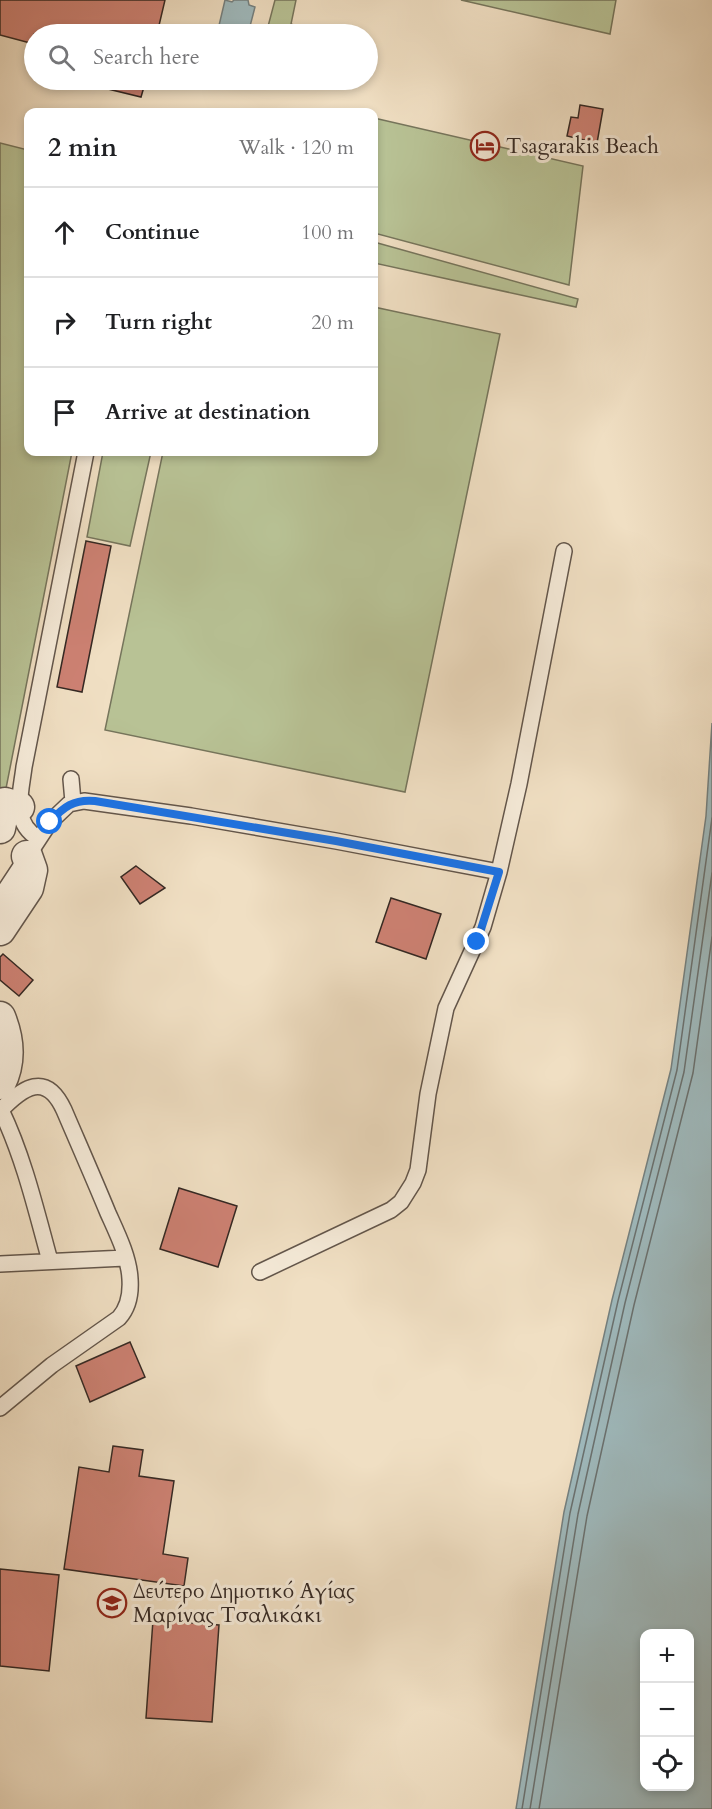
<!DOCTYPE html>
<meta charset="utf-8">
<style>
:root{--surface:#fff;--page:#f6f6f6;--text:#202124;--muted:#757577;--line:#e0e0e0}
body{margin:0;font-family:Cardo,serif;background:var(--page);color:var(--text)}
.controls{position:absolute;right:18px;bottom:18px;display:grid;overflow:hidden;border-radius:12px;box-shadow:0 3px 9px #0003}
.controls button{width:54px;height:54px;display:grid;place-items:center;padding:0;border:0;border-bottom:2px solid var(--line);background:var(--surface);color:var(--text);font:30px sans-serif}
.stop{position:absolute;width:18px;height:18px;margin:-14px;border:4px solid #1a73e8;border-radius:50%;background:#fff}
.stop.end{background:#1a73e8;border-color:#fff;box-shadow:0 2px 6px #0008}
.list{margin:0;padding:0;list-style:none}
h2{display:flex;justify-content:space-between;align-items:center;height:78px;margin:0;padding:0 24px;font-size:26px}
h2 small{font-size:20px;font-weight:400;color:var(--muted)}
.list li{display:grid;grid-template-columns:39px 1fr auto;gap:18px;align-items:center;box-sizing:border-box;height:90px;padding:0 24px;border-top:2px solid var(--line)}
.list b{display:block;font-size:22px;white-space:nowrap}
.list em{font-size:20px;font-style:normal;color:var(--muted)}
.icon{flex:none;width:33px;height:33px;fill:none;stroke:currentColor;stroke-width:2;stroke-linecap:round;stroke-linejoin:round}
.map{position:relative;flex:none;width:712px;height:1809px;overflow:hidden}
.search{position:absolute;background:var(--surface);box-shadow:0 3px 9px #0003;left:24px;top:24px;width:354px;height:66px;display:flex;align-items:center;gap:15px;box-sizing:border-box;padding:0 21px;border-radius:33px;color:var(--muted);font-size:22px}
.panel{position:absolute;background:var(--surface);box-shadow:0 3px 9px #0003;left:24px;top:108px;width:354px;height:348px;border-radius:12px}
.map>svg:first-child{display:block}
.green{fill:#b8c295;stroke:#76755c;stroke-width:1.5}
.water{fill:#9fbabe;stroke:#748080;stroke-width:1.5;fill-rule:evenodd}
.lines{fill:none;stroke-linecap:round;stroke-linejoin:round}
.shore{stroke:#6a7170;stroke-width:1.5}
.building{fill:#cd8173;stroke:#342823;stroke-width:1.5}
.lane-casing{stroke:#63564b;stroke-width:18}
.street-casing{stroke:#63564b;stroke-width:33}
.lane{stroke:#f5ead8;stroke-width:15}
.street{stroke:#f5ead8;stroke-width:30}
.route{stroke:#1a73e8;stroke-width:8}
.labels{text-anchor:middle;stroke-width:6;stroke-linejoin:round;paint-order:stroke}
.poi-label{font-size:21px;fill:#342823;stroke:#f5ead8;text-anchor:start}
</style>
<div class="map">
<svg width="712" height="1809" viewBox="0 0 712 1809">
<rect width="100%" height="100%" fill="#f0dfc3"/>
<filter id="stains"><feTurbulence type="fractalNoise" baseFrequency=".00333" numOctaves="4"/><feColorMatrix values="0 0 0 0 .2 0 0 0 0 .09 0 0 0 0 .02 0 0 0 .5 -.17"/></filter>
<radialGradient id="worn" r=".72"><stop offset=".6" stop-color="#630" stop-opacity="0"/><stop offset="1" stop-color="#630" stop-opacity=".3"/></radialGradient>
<path class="green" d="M275,0H296L291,24L296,26L293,34H266Z
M461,0H616L610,34Z
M374,118L583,166L569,285L374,233Z
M0,143L28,150V452H72L0,819Z
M374,242L578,299L576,307L374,263Z
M374,307L500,334L405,792L105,730L163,452H374Z
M103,452H151L130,546L87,537Z"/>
<path class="water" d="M225,0L232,2L234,0H248L249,5L255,7L248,34H217Z
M712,723V1809H516L564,1512L612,1300L671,1069L706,816ZM644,1634H690V1786H644Z"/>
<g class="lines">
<path class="shore" d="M522,1809L570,1513L618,1301L677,1070L712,818
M530,1809L578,1514L625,1303L684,1072L712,873
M539,1809L587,1516L634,1305L693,1073L712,937"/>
</g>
<path class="building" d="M0,0H165L157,34H34V44L0,35Z
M71,80H146L141,97Z
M580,105L603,109L597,143L567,136L571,117L578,118Z
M86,541L111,546L82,692L57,687Z
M136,866L165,888L140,904L121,877Z
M391,898L441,914L426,959L376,942Z
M3,954L33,980L19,996L0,980V957Z
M179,1188L237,1206L218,1267L160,1249Z
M130,1342L145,1377L90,1402L76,1366Z
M113,1446L143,1450L139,1476L174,1481L163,1554L188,1558L184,1586L64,1569L79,1467L109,1472Z
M0,1569L59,1575L49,1671L0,1666Z
M153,1620L219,1625L212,1722L146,1718Z"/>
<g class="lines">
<g class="lane-casing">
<path id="lane" d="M71,779L73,802
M38,838C11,822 21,793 24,767L86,452
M0,898L50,822L69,804L84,801L191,816L336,841L499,872
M1,1110C24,1158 36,1210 50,1261
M0,1111C23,1087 46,1071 64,1110C79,1145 94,1179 108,1213C117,1233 129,1257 130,1279C131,1294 129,1307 119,1318L52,1365L0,1408
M0,1264L125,1258
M260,1272L391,1210L401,1202L413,1183L418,1170L428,1094L446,1008L483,927L499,872L519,784L564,551"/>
</g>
<g class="street-casing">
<path id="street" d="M0,828L5,803L19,807
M0,930L28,888L32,870L27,856
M0,1017C9,1039 11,1062 0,1084"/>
</g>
<use href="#lane" class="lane"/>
<use href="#street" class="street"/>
</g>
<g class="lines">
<path class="route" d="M50,822C63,807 74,799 95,801L336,841L499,872L477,942"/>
</g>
<defs>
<g id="hotel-ring" transform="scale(1.5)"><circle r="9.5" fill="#f5ead8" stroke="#8f2418" stroke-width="1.5"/><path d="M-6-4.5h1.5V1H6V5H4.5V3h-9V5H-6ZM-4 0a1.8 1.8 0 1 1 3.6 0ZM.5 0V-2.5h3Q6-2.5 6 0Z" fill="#8f2418"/></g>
<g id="school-ring" transform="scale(1.5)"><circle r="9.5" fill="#f5ead8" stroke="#8f2418" stroke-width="1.5"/><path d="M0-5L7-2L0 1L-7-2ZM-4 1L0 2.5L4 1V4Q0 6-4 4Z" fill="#8f2418"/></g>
</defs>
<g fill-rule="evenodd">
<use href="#hotel-ring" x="485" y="146"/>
<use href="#school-ring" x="112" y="1603"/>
</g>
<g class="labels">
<g class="poi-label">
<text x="506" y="153">Tsagarakis Beach</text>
<text x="133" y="1598">Δεύτερο Δημοτικό Αγίας<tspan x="133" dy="24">Μαρίνας Τσαλικάκι</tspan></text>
</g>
</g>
<rect width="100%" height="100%" filter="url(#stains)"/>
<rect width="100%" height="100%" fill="url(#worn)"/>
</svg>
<div class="controls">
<button>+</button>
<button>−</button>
<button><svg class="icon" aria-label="locate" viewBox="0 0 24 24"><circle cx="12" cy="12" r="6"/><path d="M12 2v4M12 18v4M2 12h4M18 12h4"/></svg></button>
</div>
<div class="stop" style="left:50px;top:822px"></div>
<div class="stop end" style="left:477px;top:942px"></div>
<div class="search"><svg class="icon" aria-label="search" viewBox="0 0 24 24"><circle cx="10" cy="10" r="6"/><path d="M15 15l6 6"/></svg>Search here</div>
<section class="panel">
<h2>2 min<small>Walk · 120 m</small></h2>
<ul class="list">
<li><svg class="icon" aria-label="ahead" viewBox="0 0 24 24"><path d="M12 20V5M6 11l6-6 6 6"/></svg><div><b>Continue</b></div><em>100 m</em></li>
<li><svg class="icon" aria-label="right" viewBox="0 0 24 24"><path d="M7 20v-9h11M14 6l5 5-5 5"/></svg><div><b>Turn right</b></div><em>20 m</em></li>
<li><svg class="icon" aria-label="arrive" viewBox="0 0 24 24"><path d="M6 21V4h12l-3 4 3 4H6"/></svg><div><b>Arrive at destination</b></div></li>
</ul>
</section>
</div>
